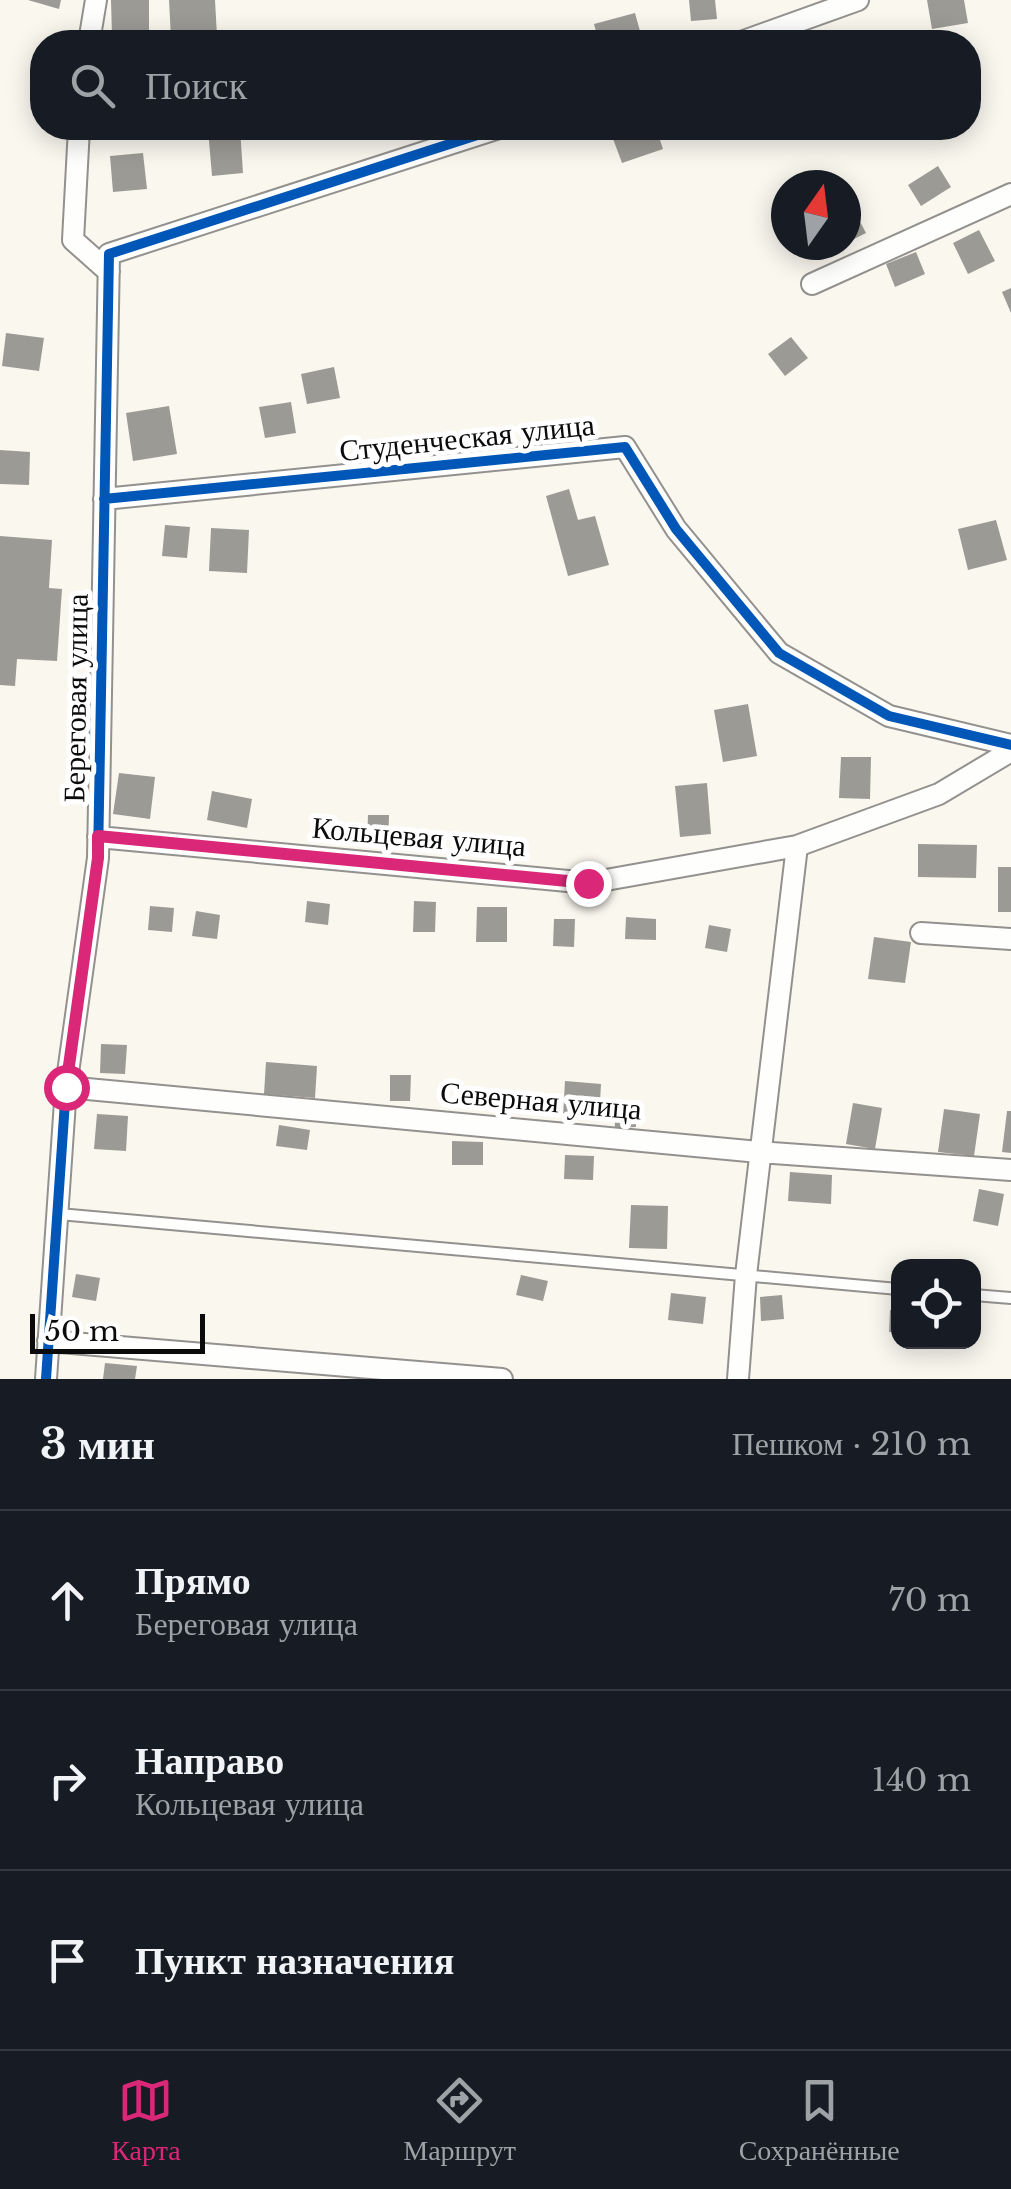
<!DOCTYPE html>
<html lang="ru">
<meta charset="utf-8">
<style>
:root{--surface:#171b24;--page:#242831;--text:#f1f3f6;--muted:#9ea1a6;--line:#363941;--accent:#db2777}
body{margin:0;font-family:"Libre Baskerville",serif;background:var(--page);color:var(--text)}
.controls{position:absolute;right:30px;bottom:30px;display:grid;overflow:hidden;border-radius:20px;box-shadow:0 5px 25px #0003}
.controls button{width:90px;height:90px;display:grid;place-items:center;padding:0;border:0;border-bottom:2px solid var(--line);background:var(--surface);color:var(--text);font:50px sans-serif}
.compass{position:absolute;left:771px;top:170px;width:90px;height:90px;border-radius:50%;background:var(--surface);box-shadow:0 5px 25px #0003;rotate:14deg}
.scale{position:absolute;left:30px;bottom:25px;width:175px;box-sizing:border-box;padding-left:10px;border:5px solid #0b0b0b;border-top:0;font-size:28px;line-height:35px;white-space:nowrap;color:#0b0b0b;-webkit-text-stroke:8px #fff;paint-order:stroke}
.stop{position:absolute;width:30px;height:30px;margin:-22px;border:8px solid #db2777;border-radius:50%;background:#fff}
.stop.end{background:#db2777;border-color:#fff;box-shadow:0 2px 10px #0008}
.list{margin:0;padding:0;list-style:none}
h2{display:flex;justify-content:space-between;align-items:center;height:130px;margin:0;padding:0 40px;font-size:42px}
h2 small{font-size:32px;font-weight:400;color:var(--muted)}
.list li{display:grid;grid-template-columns:65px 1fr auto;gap:30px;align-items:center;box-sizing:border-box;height:180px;padding:0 40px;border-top:2px solid var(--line)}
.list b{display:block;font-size:38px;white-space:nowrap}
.list p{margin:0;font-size:32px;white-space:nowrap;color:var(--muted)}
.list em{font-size:32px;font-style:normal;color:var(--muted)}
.icon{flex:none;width:55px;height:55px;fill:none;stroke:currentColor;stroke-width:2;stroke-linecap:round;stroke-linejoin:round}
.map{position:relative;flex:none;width:1011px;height:1379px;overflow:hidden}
.search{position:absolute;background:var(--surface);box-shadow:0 5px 25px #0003;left:30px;right:30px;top:30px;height:110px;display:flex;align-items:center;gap:25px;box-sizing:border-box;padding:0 35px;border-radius:40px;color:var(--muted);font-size:38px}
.sheet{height:670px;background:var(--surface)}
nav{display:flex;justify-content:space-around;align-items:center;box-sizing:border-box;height:140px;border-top:2px solid var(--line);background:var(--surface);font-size:28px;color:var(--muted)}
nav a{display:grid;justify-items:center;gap:5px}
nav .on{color:var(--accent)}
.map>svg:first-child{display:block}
.building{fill:#9c9a95}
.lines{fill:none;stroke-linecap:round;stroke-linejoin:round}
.service-casing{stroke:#93918e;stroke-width:14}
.minor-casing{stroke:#93918e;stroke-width:24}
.service{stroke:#fefefd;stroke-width:10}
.minor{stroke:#fefefd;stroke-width:20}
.cycleway-casing{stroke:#fff;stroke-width:16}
.cycleway{stroke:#0057b8;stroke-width:10}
.route{stroke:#db2777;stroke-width:12}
.labels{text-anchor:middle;stroke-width:10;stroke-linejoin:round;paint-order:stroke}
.street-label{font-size:30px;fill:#0b0b0b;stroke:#fff}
</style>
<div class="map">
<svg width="1011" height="1379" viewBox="0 0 1011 1379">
<rect width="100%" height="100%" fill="#faf7ef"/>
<path class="building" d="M28,0H61L59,9Z
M111,0H149V36H112Z
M169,0H215L217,36L171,38Z
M689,0H715L717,19L691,21Z
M927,0H964L968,23L932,29Z
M635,13L643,42H599L594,24Z
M38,95L42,96V118H37Z
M240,128L243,173L212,176L208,129Z
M609,128H656L663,149L622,163Z
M143,153L147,189L113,192L110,156Z
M938,166L951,187L921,206L908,185Z
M846,195L866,233L846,243Z
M979,230L995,261L968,274L953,243Z
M916,252L925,274L895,287L886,264Z
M1011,288V313L1002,292Z
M6,333L44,338L39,371L2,366Z
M791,337L808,358L785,376L768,354Z
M334,367L340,398L307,404L301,374Z
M291,402L296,433L265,438L259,407Z
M169,406L177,454L133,461L126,413Z
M0,450L30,452L29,485L0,484Z
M569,489L578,520L595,516L609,565L568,576L546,496Z
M996,520L1007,560L968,570L958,529Z
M165,525L190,527L187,558L162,556Z
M211,528L249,530L247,573L209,571Z
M0,536L52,540L49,588L62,589L57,661L17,659L15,686L0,685Z
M748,704L757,756L723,762L714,710Z
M841,757H871L870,799L839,798Z
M119,773L155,777L150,819L113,814Z
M707,783L711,834L680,837L675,786Z
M212,791L252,799L247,828L207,820Z
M368,815H389L388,846L367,845Z
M918,844L977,845L976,878L918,877Z
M998,867H1011V912H998Z
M307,901L330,904L328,925L305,922Z
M414,901L436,902L435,932H413Z
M150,906L174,908L172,932L148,930Z
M477,907H507V942H476Z
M196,911L220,915L217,939L192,936Z
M626,917L656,919V940L625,939Z
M554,919H575L574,947L553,946Z
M709,925L731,929L727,952L705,948Z
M874,937L911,942L905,983L868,979Z
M101,1044L127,1045L125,1074L100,1073Z
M266,1062L317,1066L315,1098L264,1094Z
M390,1075H411L410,1101H390Z
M565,1081L601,1084L599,1120L563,1117Z
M635,1102L636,1127L615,1128L614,1103Z
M853,1103L882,1108L875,1149L846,1144Z
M944,1109L980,1114L974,1156L938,1152Z
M1007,1111H1011V1153L1002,1152Z
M97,1114L128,1116L126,1151L94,1149Z
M279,1125L310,1130L307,1150L276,1146Z
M452,1141L483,1142V1165H452Z
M565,1155L594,1156L593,1180L564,1179Z
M790,1172L832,1175L831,1204L788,1201Z
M979,1189L1004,1194L998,1226L973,1221Z
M631,1205L668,1206L667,1249L629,1248Z
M76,1274L100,1278L96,1301L72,1297Z
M521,1275L548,1281L543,1301L516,1295Z
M671,1293L706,1297L703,1324L668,1320Z
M782,1295L784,1319L761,1321L760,1297Z
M890,1310H898V1332H889Z
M105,1363L137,1366L135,1379H103Z"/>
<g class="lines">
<g class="service-casing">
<path id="service" d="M59,1214L898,1289
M974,1295L1011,1298"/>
</g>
<g class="minor-casing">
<path id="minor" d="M89,42L96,0
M741,42L858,0
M79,128L73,240L109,272
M812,284L1011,194
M104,499L625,447L676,529L779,653L889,716L1011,745
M98,837L589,883L797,846L939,794L1011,751
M921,933L1011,939
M66,1087L759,1152L1011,1170
M48,1341L502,1379
M46,1379L66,1087L98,858L109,254L499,128
M738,1379L746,1275L797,846"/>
</g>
<use href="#service" class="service"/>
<use href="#minor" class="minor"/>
<g class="cycleway-casing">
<path id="cycleway" d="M104,499L625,447L676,529L779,653L889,716L1011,745
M46,1379L66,1087L98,858L109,254L499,128"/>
</g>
<use href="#cycleway" class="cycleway"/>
</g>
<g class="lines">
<path class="route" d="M66,1087L98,858V836L588,883"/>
</g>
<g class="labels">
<g class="street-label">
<text transform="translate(467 438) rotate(-6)" y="10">Студенческая улица</text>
<text transform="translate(76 698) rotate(-89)" y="10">Береговая улица</text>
<text transform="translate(419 837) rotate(5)" y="10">Кольцевая улица</text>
<text transform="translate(541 1101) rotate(5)" y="10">Северная улица</text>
</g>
</g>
</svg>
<div class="controls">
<button><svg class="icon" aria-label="locate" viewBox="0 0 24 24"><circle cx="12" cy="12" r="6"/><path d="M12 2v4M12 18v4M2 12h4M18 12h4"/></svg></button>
</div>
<svg class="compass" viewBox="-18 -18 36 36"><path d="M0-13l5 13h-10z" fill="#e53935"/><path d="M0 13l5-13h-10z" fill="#9ea1a6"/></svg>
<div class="scale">50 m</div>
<div class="stop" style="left:66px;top:1087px"></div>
<div class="stop end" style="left:588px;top:883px"></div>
<div class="search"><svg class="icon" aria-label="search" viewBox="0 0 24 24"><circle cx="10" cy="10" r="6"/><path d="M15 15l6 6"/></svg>Поиск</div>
</div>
<section class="sheet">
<h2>3 мин<small>Пешком · 210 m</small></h2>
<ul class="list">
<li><svg class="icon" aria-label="ahead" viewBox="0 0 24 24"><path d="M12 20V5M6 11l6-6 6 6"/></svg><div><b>Прямо</b><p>Береговая улица</p></div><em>70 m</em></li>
<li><svg class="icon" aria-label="right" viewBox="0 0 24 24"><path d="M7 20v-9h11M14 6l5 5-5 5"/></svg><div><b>Направо</b><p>Кольцевая улица</p></div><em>140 m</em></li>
<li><svg class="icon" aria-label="arrive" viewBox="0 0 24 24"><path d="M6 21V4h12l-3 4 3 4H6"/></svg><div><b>Пункт назначения</b></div></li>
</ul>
</section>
<nav>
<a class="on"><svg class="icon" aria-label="map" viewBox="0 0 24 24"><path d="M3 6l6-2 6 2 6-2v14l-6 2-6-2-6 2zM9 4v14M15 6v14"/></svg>Карта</a>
<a><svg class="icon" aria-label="directions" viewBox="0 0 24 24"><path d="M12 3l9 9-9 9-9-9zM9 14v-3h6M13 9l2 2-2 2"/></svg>Маршрут</a>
<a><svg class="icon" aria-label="saved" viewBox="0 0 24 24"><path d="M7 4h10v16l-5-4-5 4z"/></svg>Сохранённые</a>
</nav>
